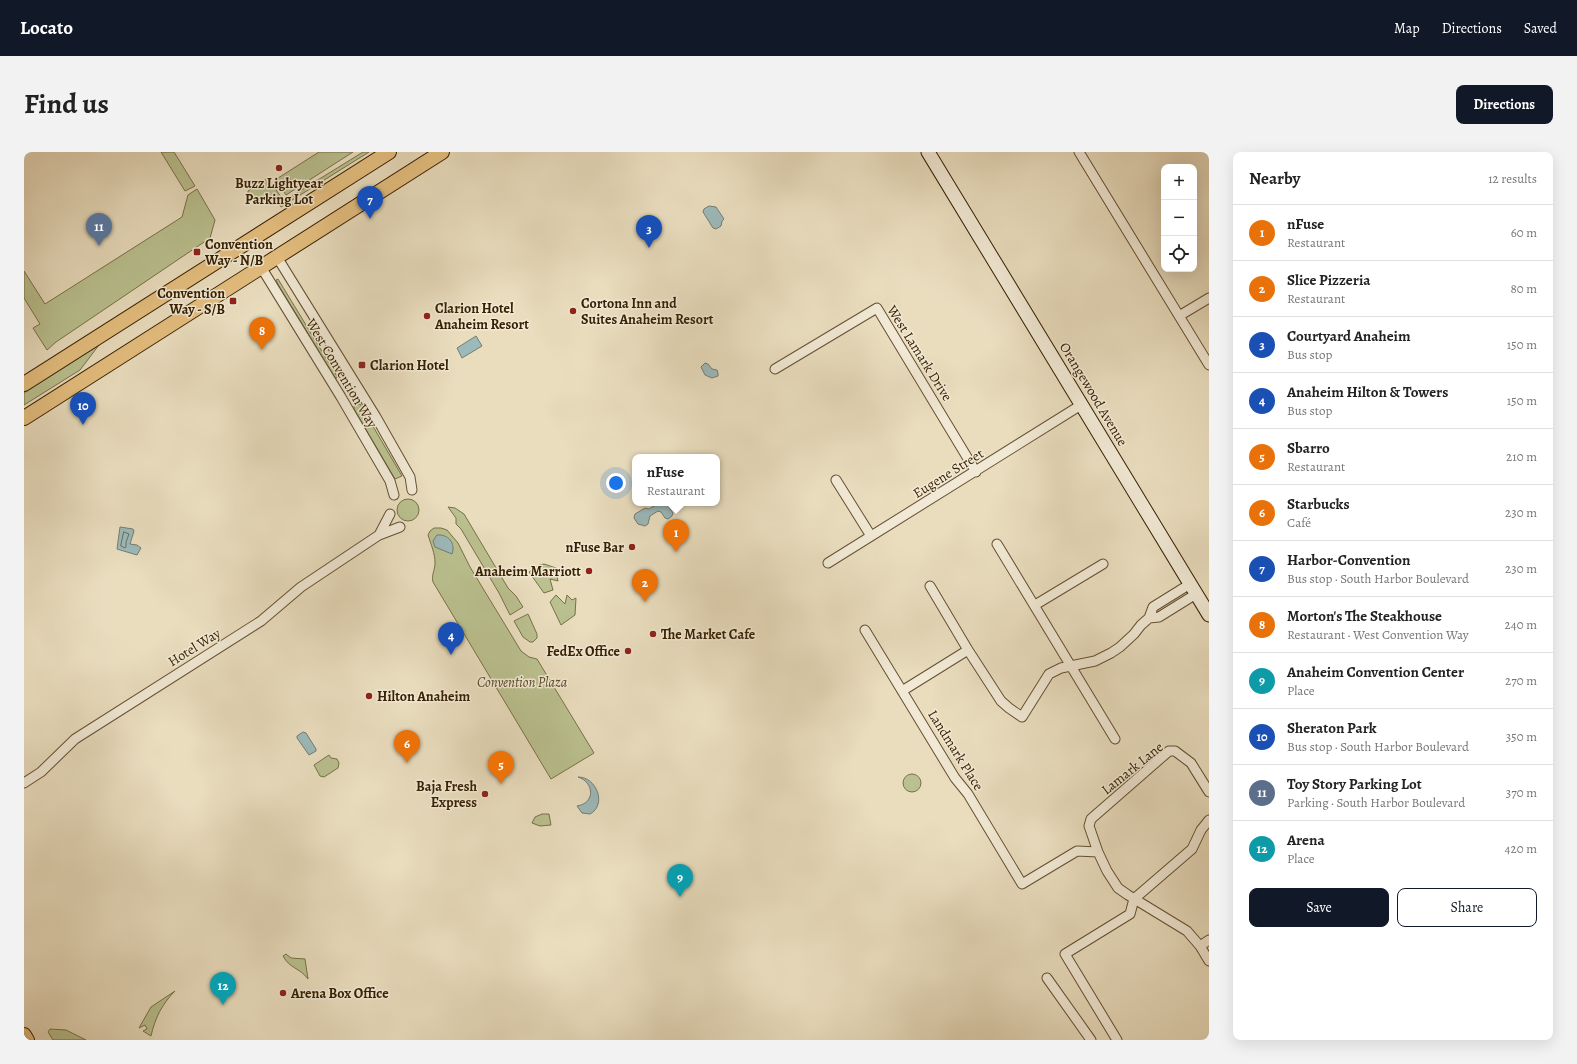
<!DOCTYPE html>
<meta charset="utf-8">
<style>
:root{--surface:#fff;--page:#f2f2f2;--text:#222;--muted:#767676;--line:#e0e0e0;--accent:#111827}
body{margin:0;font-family:Alegreya,serif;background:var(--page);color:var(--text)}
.controls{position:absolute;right:12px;top:12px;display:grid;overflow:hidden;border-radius:8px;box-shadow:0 4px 16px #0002}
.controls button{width:36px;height:36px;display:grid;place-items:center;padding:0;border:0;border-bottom:1px solid var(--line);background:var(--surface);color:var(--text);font:20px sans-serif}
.you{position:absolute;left:592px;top:331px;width:14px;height:14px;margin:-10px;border:3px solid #fff;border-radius:50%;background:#1a73e8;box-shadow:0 0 0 6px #1a73e833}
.badge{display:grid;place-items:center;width:26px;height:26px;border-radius:50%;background:var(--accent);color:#fff;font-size:13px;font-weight:700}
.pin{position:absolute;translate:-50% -33px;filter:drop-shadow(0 1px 2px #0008)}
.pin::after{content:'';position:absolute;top:21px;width:14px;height:12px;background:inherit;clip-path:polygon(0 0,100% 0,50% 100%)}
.popup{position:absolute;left:608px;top:302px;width:88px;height:52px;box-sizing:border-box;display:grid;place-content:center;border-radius:8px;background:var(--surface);filter:drop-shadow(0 1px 3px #0005);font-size:13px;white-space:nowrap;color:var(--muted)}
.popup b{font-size:15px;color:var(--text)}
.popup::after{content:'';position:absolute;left:50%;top:100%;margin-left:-8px;border:8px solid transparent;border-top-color:var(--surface)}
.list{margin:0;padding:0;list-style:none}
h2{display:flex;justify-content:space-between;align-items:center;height:52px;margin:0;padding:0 16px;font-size:17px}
h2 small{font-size:13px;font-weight:400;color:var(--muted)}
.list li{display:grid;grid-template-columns:26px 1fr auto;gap:12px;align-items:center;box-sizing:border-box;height:56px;padding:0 16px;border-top:1px solid var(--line)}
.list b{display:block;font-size:15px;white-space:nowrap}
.list p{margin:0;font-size:13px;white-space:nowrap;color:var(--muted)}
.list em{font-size:13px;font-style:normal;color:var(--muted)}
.actions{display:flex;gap:8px;padding:12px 16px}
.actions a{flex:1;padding:9px 0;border:1px solid var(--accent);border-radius:8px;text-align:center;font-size:14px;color:var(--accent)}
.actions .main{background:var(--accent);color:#fff}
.icon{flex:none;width:22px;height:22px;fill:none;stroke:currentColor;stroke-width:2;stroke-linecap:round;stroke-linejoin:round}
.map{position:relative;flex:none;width:1185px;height:888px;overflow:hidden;border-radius:8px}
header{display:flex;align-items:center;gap:24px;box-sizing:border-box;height:56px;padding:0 20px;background:var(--accent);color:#fff}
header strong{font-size:19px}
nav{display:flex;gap:22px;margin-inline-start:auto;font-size:14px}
.intro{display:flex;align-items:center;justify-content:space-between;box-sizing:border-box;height:96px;padding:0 24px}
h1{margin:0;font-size:28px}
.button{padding:10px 18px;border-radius:8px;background:var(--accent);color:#fff;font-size:14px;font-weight:700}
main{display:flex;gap:24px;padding:0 24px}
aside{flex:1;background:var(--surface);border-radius:8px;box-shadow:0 4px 16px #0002}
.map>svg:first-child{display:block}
.green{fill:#bac08f;stroke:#787048}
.water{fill:#9cbabb;stroke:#747d71}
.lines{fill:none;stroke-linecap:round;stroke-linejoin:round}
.shore{stroke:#6a6e5e;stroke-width:1}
.minor-casing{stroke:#645031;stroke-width:11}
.secondary-casing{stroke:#372102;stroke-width:15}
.primary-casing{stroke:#372102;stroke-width:16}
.minor{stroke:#f1e9d5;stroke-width:9}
.secondary{stroke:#f1e9d5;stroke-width:13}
.primary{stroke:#e4be7f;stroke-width:14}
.poi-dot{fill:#8f2418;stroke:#f1e9d5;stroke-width:1.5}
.labels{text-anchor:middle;stroke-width:3;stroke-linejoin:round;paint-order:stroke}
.poi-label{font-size:14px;font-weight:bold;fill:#372102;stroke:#f1e9d5;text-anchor:start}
.street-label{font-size:14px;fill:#372102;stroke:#f1e9d5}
.park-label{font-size:14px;font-style:italic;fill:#584925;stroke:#f1e9d5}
</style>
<header>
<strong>Locato</strong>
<nav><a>Map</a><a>Directions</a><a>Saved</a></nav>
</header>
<div class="intro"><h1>Find us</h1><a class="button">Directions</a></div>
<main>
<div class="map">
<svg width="1185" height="888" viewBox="0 0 1185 888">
<rect width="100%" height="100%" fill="#e9ddbe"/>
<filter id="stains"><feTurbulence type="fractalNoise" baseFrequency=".005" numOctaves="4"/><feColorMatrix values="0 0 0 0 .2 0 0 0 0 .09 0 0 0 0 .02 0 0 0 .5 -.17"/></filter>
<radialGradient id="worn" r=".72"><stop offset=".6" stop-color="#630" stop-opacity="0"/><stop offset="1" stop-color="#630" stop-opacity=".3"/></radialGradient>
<path class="green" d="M137,0H150L171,34L161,39Z
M295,0H329L262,43L257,35L267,29L265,25L254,31L251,28Z
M339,0H345L257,55L255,52Z
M244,26L257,45L252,49L237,45L233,46L227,43L224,44V39Z
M173,37L191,68L186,86L32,190L23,198L9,176L16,172L0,146V119L21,152L158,65L164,43Z
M254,127L313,224V226H312L310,224L255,134L252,128Z
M75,193L56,218L0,253V241Z
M333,252H336L378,324L371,327L330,257V254Z
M373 358a11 11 0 1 1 22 0a11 11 0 1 1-22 0Z
M424,355L431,356L440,362L484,436L492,444L499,455L486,463L475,441L437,377L432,372V366Z
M410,376H417L423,378L434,391L446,415L497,499L505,505L513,507L570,601L527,627L409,430C407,424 411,418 411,411C411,401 407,393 404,383L406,379Z
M520,412L532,416L536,419L532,421L534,429L526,427L529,438L520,441L505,420L515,413Z
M532,443L541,452L543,443L548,448L552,446L551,463L537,473L526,450Z
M504,462L513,482V486L509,490H506L499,485L490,469Z
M305,603L307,606L313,607L315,611L314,616L300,625L296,624L290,613Z
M879 631a9 9 0 1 1 18 0a9 9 0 1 1-18 0Z
M518,662H525L527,673L516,674L508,671L511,665Z
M262,802L267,806L281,807L284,827C275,815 266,817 259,804Z
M151,839C138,852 131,866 127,884L119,879L123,877L121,873L115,876L127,855Z
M26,877L42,878L62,888H29L24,880Z"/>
<path class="water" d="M685,54L692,55L700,67L698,69L697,74L692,77L689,76L679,60L680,57Z
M452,184L458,194L438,206L433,196Z
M681,211L684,212L688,217L693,218L694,221V224L688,226L681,223L677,215Z
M635,351H642L649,361L648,364L644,367L641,366L637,360L634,359L626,364L624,372L621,374L614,372L610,366L611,362L621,356L625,357Z
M96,375L109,377L110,379L106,392L113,393L117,396L113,403L93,397Z
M413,383C424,382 432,391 428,402L411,395L409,389Z
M279,580L282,581L292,597V599L285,603L273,586V584Z
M554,625C573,625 583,653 566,662L558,661L553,654C572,651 570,630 554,625Z"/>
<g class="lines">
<path class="shore" d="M100,380L105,382L102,390V395L101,396L97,394Z"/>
<g class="minor-casing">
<path id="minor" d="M1055,0L1185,213
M253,105L352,265L386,325L388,338
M237,115L317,245L366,329L370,343
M1155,164L1185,146
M751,217L853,156L952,320
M812,328L847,384
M355,383L366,362
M973,392L1091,587
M804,411L1057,253
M906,434L944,498L977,549L985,556L998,565L1025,522L1037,516L1071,509L1087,501L1096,495L1110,482L1117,473L1125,466L1129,455L1166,432
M1011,453L1079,412
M1125,466L1135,465L1172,442
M841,478L931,626L944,642L998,732L1053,699L1074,700
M878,539L944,498
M0,631L17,620L51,587L237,469L277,435L355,383L376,375
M1185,640L1167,611L1151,599H1145L1067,667L1065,674L1074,700L1083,719L1094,736L1104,743L1163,779L1176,794L1185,809
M1176,794L1185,788
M1023,826L1067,888
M1093,888L1041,802L1106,762L1110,747L1168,697L1177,678L1185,668"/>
</g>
<g class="secondary-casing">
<path id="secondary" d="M904,0L1185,463"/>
</g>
<g class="primary-casing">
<path id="primary" d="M0,232L365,0
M0,266L418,0
M0,883L3,888"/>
</g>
<use href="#minor" class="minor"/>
<use href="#secondary" class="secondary"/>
<use href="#primary" class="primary"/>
</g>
<g class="poi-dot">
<circle cx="255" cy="16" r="4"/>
<rect x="169" y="96" width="8" height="8" rx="2"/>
<rect x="205" y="145" width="8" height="8" rx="2"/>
<circle cx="549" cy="159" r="4"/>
<circle cx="403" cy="164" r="4"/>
<rect x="334" y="209" width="8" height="8" rx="2"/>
<circle cx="608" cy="395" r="4"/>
<circle cx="565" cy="419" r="4"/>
<circle cx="629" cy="482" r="4"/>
<circle cx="604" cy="499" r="4"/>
<circle cx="345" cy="544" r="4"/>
<circle cx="461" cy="642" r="4"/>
<circle cx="259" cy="841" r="4"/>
</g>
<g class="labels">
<g class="poi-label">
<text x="255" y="36" text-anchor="middle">Buzz Lightyear<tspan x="255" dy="16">Parking Lot</tspan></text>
<text x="181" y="97">Convention<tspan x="181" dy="16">Way - N/B</tspan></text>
<text x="201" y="146" text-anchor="end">Convention<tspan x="201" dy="16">Way - S/B</tspan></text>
<text x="557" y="156">Cortona Inn and<tspan x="557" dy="16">Suites Anaheim Resort</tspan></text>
<text x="411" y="161">Clarion Hotel<tspan x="411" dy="16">Anaheim Resort</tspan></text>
<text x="346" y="218">Clarion Hotel</text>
<text x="600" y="400" text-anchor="end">nFuse Bar</text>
<text x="557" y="424" text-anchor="end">Anaheim Marriott</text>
<text x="637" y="487">The Market Cafe</text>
<text x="596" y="504" text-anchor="end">FedEx Office</text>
<text x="353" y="549">Hilton Anaheim</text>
<text x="453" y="639" text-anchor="end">Baja Fresh<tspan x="453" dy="16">Express</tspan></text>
<text x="267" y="846">Arena Box Office</text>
</g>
<g class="street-label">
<text transform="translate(896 201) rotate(58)" y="5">West Lamark Drive</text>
<text transform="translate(318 221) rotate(59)" y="5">West Convention Way</text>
<text transform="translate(1070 242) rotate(59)" y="5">Orangewood Avenue</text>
<text transform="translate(924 321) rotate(-32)" y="5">Eugene Street</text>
<text transform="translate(170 495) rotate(-32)" y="5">Hotel Way</text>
<text transform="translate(932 598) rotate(58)" y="5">Landmark Place</text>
<text transform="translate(1108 616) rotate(-39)" y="5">Lamark Lane</text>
</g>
<g class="park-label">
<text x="498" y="535">Convention Plaza</text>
</g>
</g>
<rect width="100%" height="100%" filter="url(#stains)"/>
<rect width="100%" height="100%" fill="url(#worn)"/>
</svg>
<div class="controls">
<button>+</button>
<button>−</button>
<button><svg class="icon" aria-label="locate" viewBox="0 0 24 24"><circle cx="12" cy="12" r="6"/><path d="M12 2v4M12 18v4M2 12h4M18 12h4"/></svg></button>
</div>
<div class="you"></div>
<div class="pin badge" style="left:652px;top:400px;background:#e8710a">1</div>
<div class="popup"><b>nFuse</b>Restaurant</div>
<div class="pin badge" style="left:621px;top:450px;background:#e8710a">2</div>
<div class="pin badge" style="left:625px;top:96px;background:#1a4fb4">3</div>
<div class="pin badge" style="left:427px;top:503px;background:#1a4fb4">4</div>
<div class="pin badge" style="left:477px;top:632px;background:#e8710a">5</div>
<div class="pin badge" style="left:383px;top:611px;background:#e8710a">6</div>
<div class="pin badge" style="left:346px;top:67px;background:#1a4fb4">7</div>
<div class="pin badge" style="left:238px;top:198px;background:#e8710a">8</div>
<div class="pin badge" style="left:656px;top:745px;background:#0f9aa8">9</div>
<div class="pin badge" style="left:59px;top:273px;background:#1a4fb4">10</div>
<div class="pin badge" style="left:75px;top:94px;background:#5c6f8a">11</div>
<div class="pin badge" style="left:199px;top:853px;background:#0f9aa8">12</div>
</div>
<aside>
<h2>Nearby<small>12 results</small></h2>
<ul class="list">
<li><span class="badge" style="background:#e8710a">1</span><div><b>nFuse</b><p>Restaurant</p></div><em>60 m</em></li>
<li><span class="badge" style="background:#e8710a">2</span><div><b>Slice Pizzeria</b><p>Restaurant</p></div><em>80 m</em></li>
<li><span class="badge" style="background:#1a4fb4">3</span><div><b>Courtyard Anaheim</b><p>Bus stop</p></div><em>150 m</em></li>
<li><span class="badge" style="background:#1a4fb4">4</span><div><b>Anaheim Hilton &amp; Towers</b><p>Bus stop</p></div><em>150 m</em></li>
<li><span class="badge" style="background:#e8710a">5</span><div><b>Sbarro</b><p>Restaurant</p></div><em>210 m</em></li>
<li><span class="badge" style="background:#e8710a">6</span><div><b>Starbucks</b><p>Café</p></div><em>230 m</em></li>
<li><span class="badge" style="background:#1a4fb4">7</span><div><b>Harbor-Convention</b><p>Bus stop · South Harbor Boulevard</p></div><em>230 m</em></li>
<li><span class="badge" style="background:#e8710a">8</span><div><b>Morton's The Steakhouse</b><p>Restaurant · West Convention Way</p></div><em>240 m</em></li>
<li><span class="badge" style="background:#0f9aa8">9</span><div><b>Anaheim Convention Center</b><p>Place</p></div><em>270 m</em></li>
<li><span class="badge" style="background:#1a4fb4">10</span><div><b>Sheraton Park</b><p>Bus stop · South Harbor Boulevard</p></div><em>350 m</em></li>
<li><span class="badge" style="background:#5c6f8a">11</span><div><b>Toy Story Parking Lot</b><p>Parking · South Harbor Boulevard</p></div><em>370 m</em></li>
<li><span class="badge" style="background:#0f9aa8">12</span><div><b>Arena</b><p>Place</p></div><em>420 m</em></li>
</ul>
<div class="actions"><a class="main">Save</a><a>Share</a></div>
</aside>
</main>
